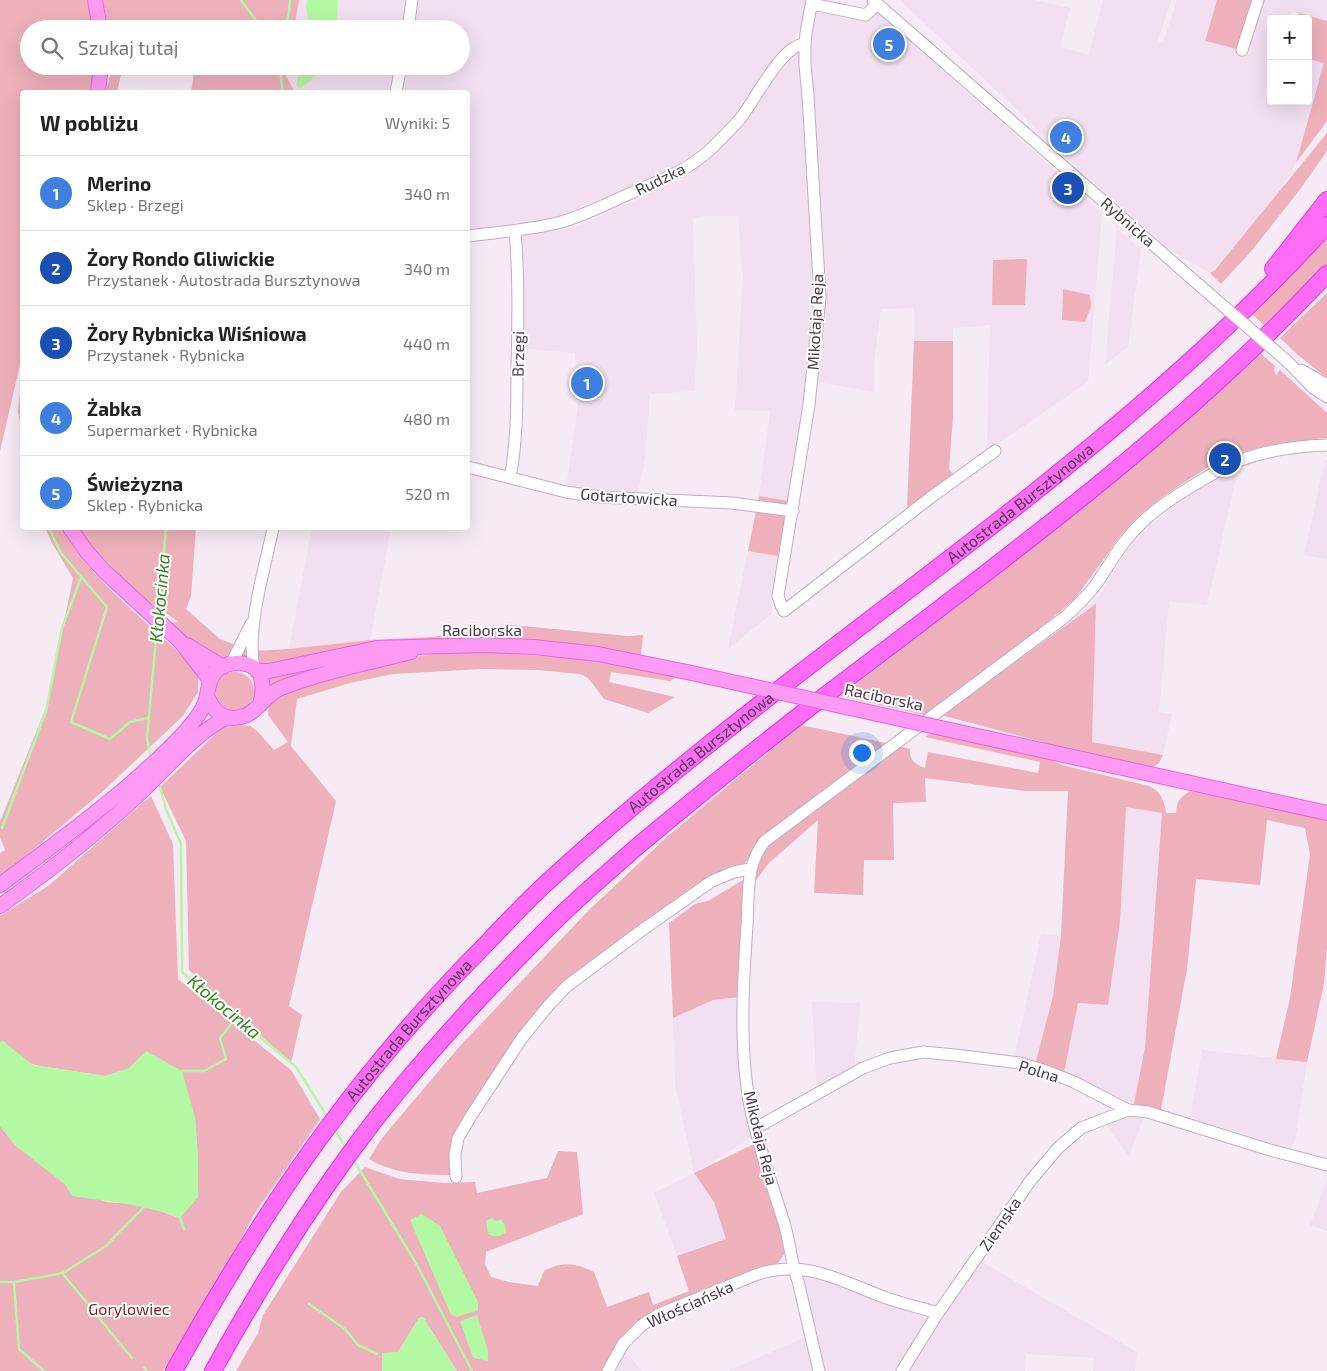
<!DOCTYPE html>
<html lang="pl">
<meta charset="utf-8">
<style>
:root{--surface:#fff;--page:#f6f6f6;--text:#222;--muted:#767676;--line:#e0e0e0;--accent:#9619ff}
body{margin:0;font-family:"Exo 2",sans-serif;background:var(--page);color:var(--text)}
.controls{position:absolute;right:15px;top:15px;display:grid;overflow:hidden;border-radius:5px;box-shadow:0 5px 20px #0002}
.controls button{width:45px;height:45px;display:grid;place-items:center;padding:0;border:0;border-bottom:1px solid var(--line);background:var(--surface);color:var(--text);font:25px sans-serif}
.you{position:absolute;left:861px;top:752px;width:18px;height:18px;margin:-12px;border:4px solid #fff;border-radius:50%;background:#1a73e8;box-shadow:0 0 0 8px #1a73e833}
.badge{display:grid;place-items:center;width:32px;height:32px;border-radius:50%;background:var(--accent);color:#fff;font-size:16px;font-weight:700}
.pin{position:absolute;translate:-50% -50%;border:2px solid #fff;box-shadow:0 1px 5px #0006}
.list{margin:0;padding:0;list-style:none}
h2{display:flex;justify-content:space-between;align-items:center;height:65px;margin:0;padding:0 20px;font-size:21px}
h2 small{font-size:16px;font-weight:400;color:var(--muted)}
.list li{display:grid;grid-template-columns:32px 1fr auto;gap:15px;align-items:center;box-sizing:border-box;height:75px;padding:0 20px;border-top:1px solid var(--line)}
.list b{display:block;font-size:19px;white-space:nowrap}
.list p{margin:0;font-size:16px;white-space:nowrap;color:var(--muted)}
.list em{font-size:16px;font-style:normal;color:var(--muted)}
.icon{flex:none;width:28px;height:28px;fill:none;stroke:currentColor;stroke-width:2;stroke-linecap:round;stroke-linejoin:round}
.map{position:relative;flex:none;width:1327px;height:1371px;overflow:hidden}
.search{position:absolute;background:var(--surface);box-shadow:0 5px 20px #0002;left:20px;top:20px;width:450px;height:55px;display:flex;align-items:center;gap:12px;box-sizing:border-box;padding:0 18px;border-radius:28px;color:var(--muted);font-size:19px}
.panel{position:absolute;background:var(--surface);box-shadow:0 5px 20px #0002;left:20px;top:90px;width:450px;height:440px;border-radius:5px}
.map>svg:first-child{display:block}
.residential{fill:#f2dff0}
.green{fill:#eeb0ba}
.water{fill:#b3f8a2}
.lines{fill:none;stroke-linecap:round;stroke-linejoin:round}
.stream{stroke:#b3f8a2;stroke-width:2.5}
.minor-casing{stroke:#c3acc2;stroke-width:13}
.major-casing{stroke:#f05fe3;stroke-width:16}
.highway-casing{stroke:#ed2ee8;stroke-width:18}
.minor{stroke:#fff;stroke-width:11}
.major{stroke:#ff9bf4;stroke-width:14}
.highway{stroke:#ff6df6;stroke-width:16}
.minor-bridge-casing{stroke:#c3acc2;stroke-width:13;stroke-linecap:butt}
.major-bridge-casing{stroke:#f05fe3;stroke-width:16;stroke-linecap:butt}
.minor-bridge{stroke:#fff;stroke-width:11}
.major-bridge{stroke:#ff9bf4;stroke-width:14}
.labels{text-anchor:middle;stroke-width:4;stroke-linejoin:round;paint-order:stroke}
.street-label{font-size:16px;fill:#4c374c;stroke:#fff}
.park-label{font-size:16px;fill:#852423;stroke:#fff}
.water-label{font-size:18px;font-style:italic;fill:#30851d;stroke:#fff}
</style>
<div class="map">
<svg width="1327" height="1371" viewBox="0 0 1327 1371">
<rect width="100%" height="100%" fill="#f6eaf5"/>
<path class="residential" d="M299,0H807L803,24L790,45L747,102L709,146L677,169L563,216L507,226L468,231V92H295L286,76L287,66H461V29H294Z
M813,0H821L857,13L885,9L948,75L1102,213L1088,382L987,451L990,325L953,328V341H914V308L881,309L874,362V392L818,382L823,301L808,26Z
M900,0H1034L1070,8L1060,47L1089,55L1103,0H1171L1158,41L1163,43L1177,0H1217L1205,41L1244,50L1261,0H1327V21L1292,11L1289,19H1271V101H1308V59L1325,63L1296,163L1279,194L1215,270L1210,273L1175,253L1120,207Z
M800,48L815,301L806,409L788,501L759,496L770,411L735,410L743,278L738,216H703L693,219L697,349L694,391L650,394L645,459L638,492L566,489L578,406L575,353L515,348L520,236L576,227L682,179L702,161Z
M1117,229L1141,249L1128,347L1105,365Z
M1325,460H1327V559L1304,555Z
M1234,467L1237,474L1207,605L1169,602L1159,712L1172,714L1163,755L1092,742L1096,604L1069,623L1100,595L1134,539L1180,501Z
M312,528H391L370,640L289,649Z
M748,551L778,556L771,614L728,649Z
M1126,807L1162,812L1145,1052L1134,1104L1064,1073L1078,1003L1108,1005L1120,922Z
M1041,934L1061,936L1053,996L1035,1065L1014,1059Z
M740,997L753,1137L694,1173L714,1202L726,1239L677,1256L654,1193L694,1173L675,1084L673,1018L713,1000Z
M812,1002L860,1003L854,1069L817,1090Z
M1202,1050L1307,1062L1295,1141L1290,1150L1232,1130L1190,1120Z
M1128,1115L1144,1117L1129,1156L1105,1124Z
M1327,1177V1231L1310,1225L1316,1211Z
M982,1262L1137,1352L1135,1371H1093L1094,1358L1026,1354L1025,1371H906L920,1348Z
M801,1268L929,1316L897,1371H825L824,1363Z
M808,1336L815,1371H728Z
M625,1351L642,1371H616Z"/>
<path class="green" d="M0,0H90L95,29H29V66H97L93,92H22V356L0,451Z
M103,0H299L294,29H108Z
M1217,0H1253L1237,49L1205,41Z
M1299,13L1327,21V121L1296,163L1324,63L1308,59V19H1297Z
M112,66H123L117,92H106Z
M195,66H287L286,76L295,92H191Z
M1327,133V151L1301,188L1254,248L1221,284L1210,273L1215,270Z
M1327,234V265L1267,328L1252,314Z
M1027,259L1025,305H992L993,260Z
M1063,289L1090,295L1091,306L1085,322L1062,320Z
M1327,293V378L1298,355L1280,338Z
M914,341H953V416L949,469L954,475L907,507Z
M1261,354L1275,366L1274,370L1276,375L1280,370L1327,413V438L1314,439L1266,446L1238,453L1207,468L1165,495L1140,515L1121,535L1074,600L1039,629L1040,631L925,715L840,696C984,586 1128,477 1261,354Z
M22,369V436L18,411Z
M759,496L788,501L778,556L748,551Z
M45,528H62C94,586 153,624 198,672V692L183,716L102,792L15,865L0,875V853L5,850L0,837V822L47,705L73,578L52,543Z
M78,528H196L191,596L186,609L220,639L252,651L289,649L370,640L432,637L512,625L628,636L643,635L641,655L578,646L514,641L264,666L235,656L225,658L212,656L184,639L167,623L179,622L139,595L88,543Z
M1096,604L1092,742L1163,755L1159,763L1150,769L1128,765L941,715Z
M466,651L594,659L680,675L670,681L611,672L609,682L675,697L648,713L604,699L588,678L580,674L538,670L482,669L393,674L350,683L297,699L291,746L336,801L289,1006L302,1015L291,1063L189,970L186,841L160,787L222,728L241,725L250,726L257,731L274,750L288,742L268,715L269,704L279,695C340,674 401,655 466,651Z
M328,664H341L269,687L267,677Z
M216 691a19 19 0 1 1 38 0a19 19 0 1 1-38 0Z
M801,725L886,743L758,842L745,863L579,971L553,992L514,1041L478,1098L451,1175C422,1175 394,1174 369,1159L382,1138L459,1047L589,910L668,836Z
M934,729L1042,756L1062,765L1149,786C1161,792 1164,800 1166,813H1176C1176,802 1181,796 1190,791L1327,819V948L1324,983L1307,1062L1276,1059L1290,998L1310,854L1305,828L1267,820L1260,885L1196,879L1187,969L1161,1110L1134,1104L1145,1048L1162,813L1126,807L1120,922L1108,1005L1078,1003L1064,1073L1035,1065L1053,996L1061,936L1068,791H1025L925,778L926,802L893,803L894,860H864L863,895L814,893L818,820L769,863L753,884L754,871L767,846L895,745L910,749C909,759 915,765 925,768L928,752L1038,773L1040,762L925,737Z
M151,796L173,844L178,979L291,1070L320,1119L253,1216L213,1292L163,1371H0V1126L15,1145L65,1184L106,1202L134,1204L160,1211L179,1218L198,1197V1161L195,1117L129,1069L105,1076L40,1066L0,1056V916L48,886Z
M743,880L740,997L713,1000L673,1018L669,923L695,904L708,901Z
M756,1143L783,1236L785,1253L778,1263L653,1314L652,1310L624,1336L604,1371H457L423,1317L419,1318L398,1352L382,1354V1371H236L258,1333L263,1315L341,1192L365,1167L399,1179L444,1183L475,1182L477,1193L547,1178L558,1151L577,1152L583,1214L486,1252L485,1264L491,1277L509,1282L538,1286L544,1271C563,1261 575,1263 594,1272L607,1307L649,1292L653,1305L689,1291L677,1256L726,1239L714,1202L694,1173Z"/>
<path class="water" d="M307,0H338L337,25L323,27L309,26L306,7Z
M298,66H315V76L300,89L297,86Z
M3,1041L33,1065L105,1076L129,1068L146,1051L182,1071L195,1117L198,1161V1197L180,1218C145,1204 109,1202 72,1196L65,1184L15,1145L0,1126V1042Z
M422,1214L440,1226L478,1302V1310L457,1317L451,1315L410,1220Z
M492,1218L496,1221L501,1219L505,1225L506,1232C499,1237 495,1238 488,1234L486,1221Z
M477,1315L488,1351V1361L473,1358L460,1321Z
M423,1317L457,1371H382V1353L398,1352L419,1318Z"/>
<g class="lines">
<path class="stream" d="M241,0L262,29
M285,29L289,12L290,0
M279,66L283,92
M21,408L22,416
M49,528L61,553L107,607L71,722L110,739L130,722L148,718
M158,614L166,528
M151,758L147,739L157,627
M159,783L166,809L181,844L182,972L296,1067L328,1118
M2,828L46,711L62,628L81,578
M182,1071H204L226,1059L220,1038L236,1018
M334,1129L346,1148
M353,1159L417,1265L472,1371
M180,1218L184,1229
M63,1274L132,1358
M0,1282H14L63,1273L106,1246L144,1207
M14,1282L19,1349L44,1371
M309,1304L345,1329L358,1345L377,1354
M144,1368L147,1371"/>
<g class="minor-casing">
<path id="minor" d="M812,0L806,33L805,44V65L808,96L820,297L809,405L778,596L781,605L784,611L930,498L995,451
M873,0L1206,291
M812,4L866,15L877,4
M408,29L412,0
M1242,50L1258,0
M396,92L401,66
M468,236C499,232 531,230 561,222C589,214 612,201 638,190C665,179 693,167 713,147C722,138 731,129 740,119C754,102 782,44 805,44
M1288,362L1312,387L1327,397
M1301,370L1327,385
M468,467L566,492L600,497L732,503L793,511
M510,478C517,441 517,405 517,368C518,322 519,276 515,231
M231,664L251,624
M254,668C246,628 265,568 273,528
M756,1128L863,1068L890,1058L923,1052L955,1055L1020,1063L1049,1072L1074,1082L1128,1110L1148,1112L1270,1150L1327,1165
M456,1177L455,1155L458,1138L471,1116L522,1038L548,1006L567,986L645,928L712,881L734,872L750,869
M608,1371L623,1344L642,1325L659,1314L758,1274C807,1258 844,1283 889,1299C905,1304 921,1308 938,1313
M819,1371L798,1281C791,1263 790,1242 784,1223C772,1184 758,1146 750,1106C739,1048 743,983 747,925C749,896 745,865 765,841L1065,617C1075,608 1085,598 1094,587C1105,572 1114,555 1126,540C1147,513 1175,496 1204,479C1216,472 1228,464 1241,460C1267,450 1299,446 1327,445
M902,1371L938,1313L1031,1180L1058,1148L1081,1128L1128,1110"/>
</g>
<g class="major-casing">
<path id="major" d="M95,0L100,29
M98,92L101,66
M70,528L87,552L104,571L180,641L210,680
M187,645L223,667
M257,671H269L377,648L484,645L534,647L598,654L687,672
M207,695C213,711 223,721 241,717C257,714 264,695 281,688C323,672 368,663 411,652
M941,728L1327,813
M0,885C63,838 130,790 184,733C191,725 200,715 204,705C210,692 206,678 220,668C233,660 257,661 261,678C264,687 262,696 260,705
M0,906C48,872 94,836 137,796C162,773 196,732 226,718"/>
</g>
<g class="highway-casing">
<g id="highway">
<path d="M1273,269L1327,200"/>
<path id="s1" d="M174,1371C221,1287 270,1205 328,1127C377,1061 431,999 489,941C506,923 523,905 541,888C793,654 1095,481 1327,225"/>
<path d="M213,1371C260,1286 312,1202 371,1125C429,1050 495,980 562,914C587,890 613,868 639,845C698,796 757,748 818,701C994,567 1175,436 1327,274"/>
</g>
</g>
<use href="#minor" class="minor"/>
<use href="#major" class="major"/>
<use href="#highway" class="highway"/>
<g class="minor-bridge-casing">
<path id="minor-bridge" d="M1206,291L1288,362"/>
</g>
<g class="major-bridge-casing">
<path id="major-bridge" d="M687,672L941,728"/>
</g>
<use href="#minor-bridge" class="minor-bridge"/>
<use href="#major-bridge" class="major-bridge"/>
</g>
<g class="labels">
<g class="street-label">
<text transform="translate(660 179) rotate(-26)" y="6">Rudzka</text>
<text transform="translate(1128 222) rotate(41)" y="6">Rybnicka</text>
<text transform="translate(815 322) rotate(-87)" y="6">Mikołaja Reja</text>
<text transform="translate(518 354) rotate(-89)" y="6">Brzegi</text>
<text transform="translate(629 497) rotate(4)" y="6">Gotartowicka</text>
<text dy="6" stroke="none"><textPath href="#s1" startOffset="1224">Autostrada Bursztynowa</textPath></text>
<text x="482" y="636">Raciborska</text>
<text transform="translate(884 697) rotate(12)" y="6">Raciborska</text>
<text dy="6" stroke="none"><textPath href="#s1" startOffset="819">Autostrada Bursztynowa</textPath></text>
<text dy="6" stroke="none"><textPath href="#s1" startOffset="415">Autostrada Bursztynowa</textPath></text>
<text transform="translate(1039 1071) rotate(17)" y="6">Polna</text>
<text transform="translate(761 1138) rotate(76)" y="6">Mikołaja Reja</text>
<text transform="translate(1000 1224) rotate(-56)" y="6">Ziemska</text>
<text transform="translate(690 1304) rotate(-24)" y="6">Włościańska</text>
</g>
<g class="park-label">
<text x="129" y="1315">Gorylowiec</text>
</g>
<g class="water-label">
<text transform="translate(160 598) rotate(-85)" y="6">Kłokocinka</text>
<text transform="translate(224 1007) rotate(40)" y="6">Kłokocinka</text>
</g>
</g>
</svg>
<div class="controls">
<button>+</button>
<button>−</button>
</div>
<div class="you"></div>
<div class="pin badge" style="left:587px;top:383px;background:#3f7fe0">1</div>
<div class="pin badge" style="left:1225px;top:459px;background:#1a4fb4">2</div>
<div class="pin badge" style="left:1068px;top:188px;background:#1a4fb4">3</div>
<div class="pin badge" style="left:1066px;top:137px;background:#3f7fe0">4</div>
<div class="pin badge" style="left:889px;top:44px;background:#3f7fe0">5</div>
<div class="search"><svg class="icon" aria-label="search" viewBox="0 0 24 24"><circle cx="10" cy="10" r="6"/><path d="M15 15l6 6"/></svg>Szukaj tutaj</div>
<section class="panel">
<h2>W pobliżu<small>Wyniki: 5</small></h2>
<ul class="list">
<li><span class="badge" style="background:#3f7fe0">1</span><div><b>Merino</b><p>Sklep · Brzegi</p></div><em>340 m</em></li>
<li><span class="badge" style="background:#1a4fb4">2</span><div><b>Żory Rondo Gliwickie</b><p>Przystanek · Autostrada Bursztynowa</p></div><em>340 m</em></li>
<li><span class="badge" style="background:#1a4fb4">3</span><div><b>Żory Rybnicka Wiśniowa</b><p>Przystanek · Rybnicka</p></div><em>440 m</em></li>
<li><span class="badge" style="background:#3f7fe0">4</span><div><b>Żabka</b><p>Supermarket · Rybnicka</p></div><em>480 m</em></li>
<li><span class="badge" style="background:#3f7fe0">5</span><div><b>Świeżyzna</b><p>Sklep · Rybnicka</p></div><em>520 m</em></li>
</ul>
</section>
</div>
